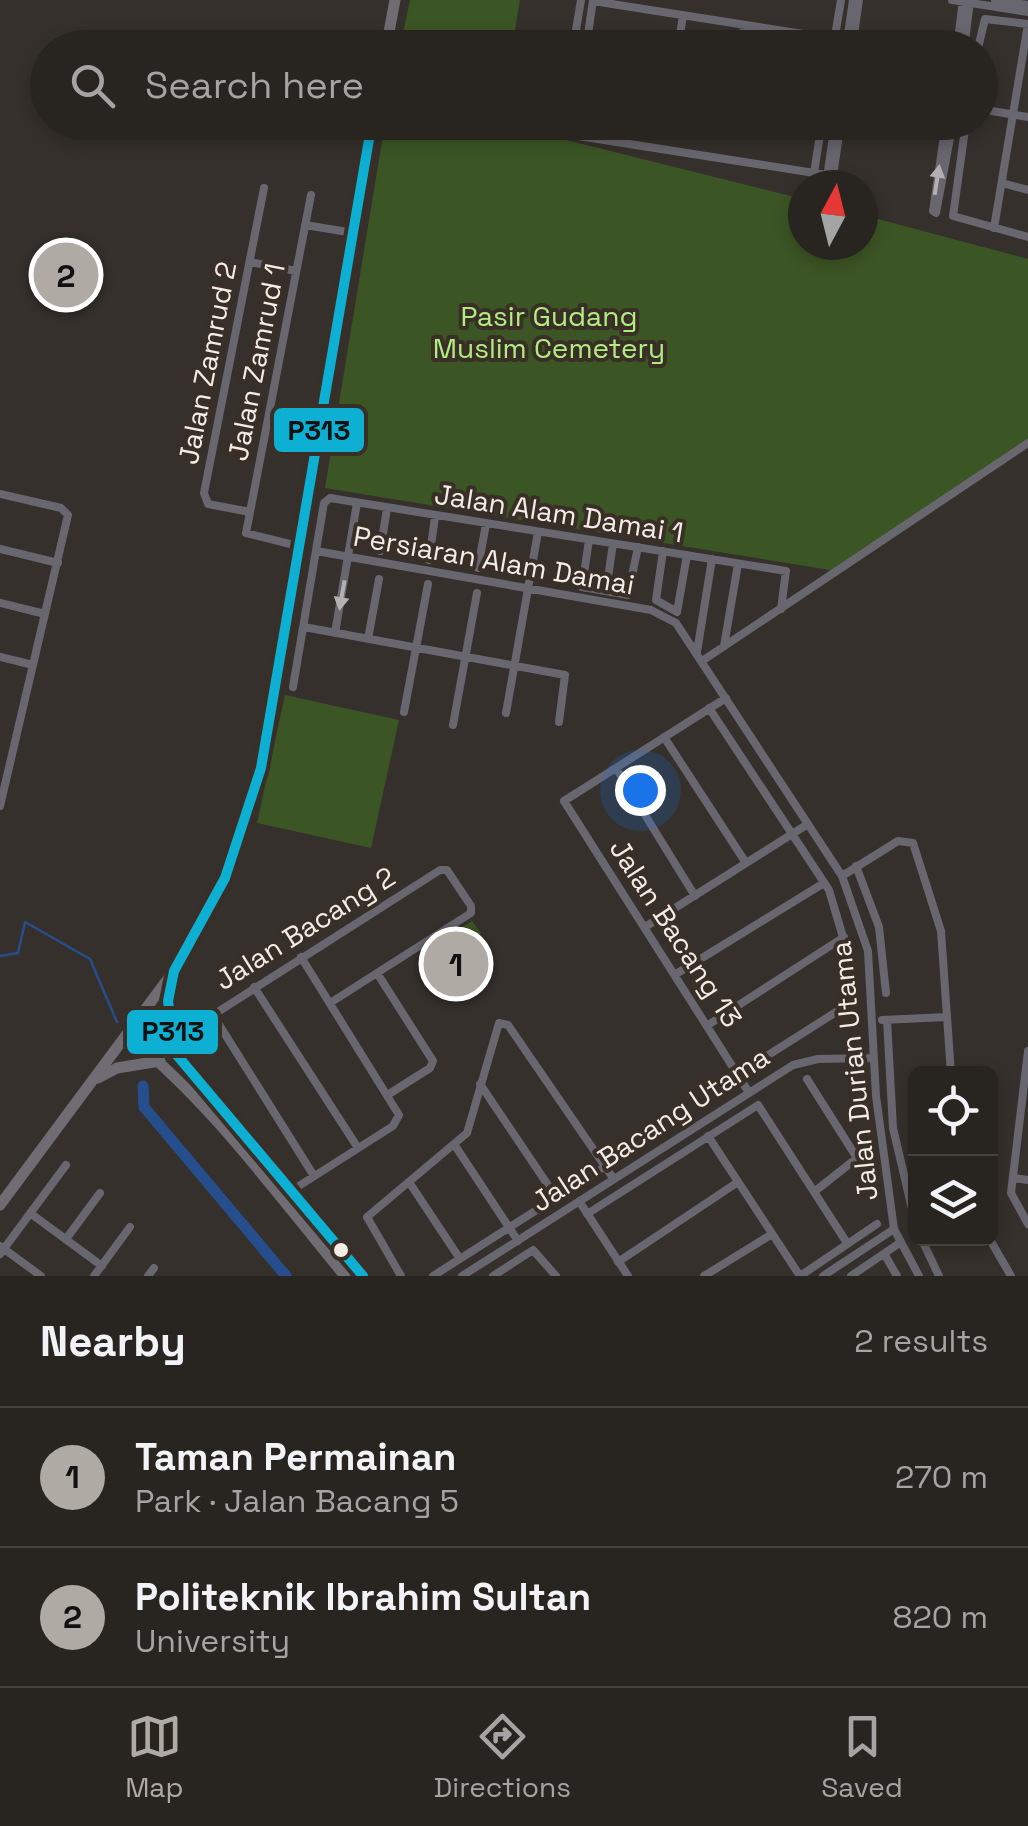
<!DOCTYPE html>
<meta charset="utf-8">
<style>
:root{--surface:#282420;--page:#302c29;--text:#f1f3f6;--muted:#a5a4a5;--line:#44413e;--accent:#b0aaa5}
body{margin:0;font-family:"Space Grotesk",sans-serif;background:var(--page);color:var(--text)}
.controls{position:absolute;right:30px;bottom:30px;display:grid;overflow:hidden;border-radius:15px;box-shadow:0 5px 15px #0003}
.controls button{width:90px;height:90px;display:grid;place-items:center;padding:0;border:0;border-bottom:2px solid var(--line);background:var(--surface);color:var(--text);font:50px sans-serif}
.compass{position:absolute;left:788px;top:170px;width:90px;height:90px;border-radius:50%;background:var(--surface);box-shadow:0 5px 15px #0003;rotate:7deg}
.you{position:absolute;left:640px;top:790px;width:35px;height:35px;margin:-25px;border:8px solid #fff;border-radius:50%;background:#1a73e8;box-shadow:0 0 0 15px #1a73e833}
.badge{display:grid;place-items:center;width:65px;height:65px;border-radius:50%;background:var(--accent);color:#111;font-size:32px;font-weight:700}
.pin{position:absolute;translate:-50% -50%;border:5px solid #fff;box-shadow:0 2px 10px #0006}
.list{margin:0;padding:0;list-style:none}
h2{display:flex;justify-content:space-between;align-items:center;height:130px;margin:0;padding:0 40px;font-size:42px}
h2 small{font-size:32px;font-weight:400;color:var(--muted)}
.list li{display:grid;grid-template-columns:65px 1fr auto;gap:30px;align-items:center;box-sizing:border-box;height:140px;padding:0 40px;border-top:2px solid var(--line)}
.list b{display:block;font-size:38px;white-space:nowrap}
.list p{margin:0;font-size:32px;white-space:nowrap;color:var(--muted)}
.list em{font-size:32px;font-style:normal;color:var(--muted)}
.icon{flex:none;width:55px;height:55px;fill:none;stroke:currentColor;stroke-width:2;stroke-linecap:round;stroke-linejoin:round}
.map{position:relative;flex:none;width:1028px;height:1276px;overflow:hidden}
.search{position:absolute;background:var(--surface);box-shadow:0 5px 15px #0003;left:30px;right:30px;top:30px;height:110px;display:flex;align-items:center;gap:25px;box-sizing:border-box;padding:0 35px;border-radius:55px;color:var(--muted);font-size:38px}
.sheet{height:410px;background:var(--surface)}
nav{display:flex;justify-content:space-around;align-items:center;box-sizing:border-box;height:140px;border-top:2px solid var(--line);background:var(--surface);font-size:28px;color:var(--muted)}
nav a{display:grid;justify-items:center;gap:5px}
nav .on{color:var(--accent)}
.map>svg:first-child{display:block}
.green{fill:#3c5525}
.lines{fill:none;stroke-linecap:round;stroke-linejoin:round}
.stream{stroke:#264e8c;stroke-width:2.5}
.river{stroke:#264e8c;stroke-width:11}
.street{stroke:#68666e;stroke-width:8}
.primary{stroke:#706c73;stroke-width:11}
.bus-1-casing{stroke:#392f27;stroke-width:18}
.bus-1{stroke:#0dafd3;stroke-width:10}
.oneway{fill:#b4b0b1}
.bus-dot{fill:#f3ece7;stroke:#392f27;stroke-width:4}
.labels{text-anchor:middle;stroke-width:8;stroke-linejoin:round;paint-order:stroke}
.park-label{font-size:28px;fill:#b0ed81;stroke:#392f27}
.street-label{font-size:28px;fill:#f3ece7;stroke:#392f27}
.line-badge{stroke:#392f27;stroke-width:4}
.pale-badge-label{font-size:28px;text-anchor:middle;font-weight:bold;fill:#111}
</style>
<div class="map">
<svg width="1028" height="1276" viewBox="0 0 1028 1276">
<rect width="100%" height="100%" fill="#35302b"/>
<path class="green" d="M410,0H520L512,47H400Z
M385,123H498L803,199V245H863V215L1028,259V447L842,572L325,488Z
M285,695L399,720L371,848L257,823Z
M472,921L481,933L470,975L454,985L433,952L435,944Z"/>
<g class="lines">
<path class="stream" d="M0,956L18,953L25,922L90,959L117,1022"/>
<path class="river" d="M143,1086L144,1107L286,1276"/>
<path class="street" d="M952,0L1028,12
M995,0L1028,5
M593,1L835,39
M573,48L581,0
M586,48L593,0
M678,48L683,15
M741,48L744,25
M833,48L841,0
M846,48L853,0
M852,48L859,0
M957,48L963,0
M964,48L970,2
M978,48L985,19L1028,24
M980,109L1028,117
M562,122L572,135
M797,122L821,126
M946,122L933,211L936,213L953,122
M966,122L953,216L1028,237
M572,135L827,175
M814,173L822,122
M827,178L832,182L841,122
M827,178L835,122
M1002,183L1028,190
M305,225L354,233
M994,228L1028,24
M250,262L296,271
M0,494L61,508L68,515L0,806
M250,512L208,504L204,493L264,188
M589,540L582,587L628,595L638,547
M302,547L246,533L311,195
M0,549L58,563
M316,551L651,610L676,623L842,876L868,951L876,1096L894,1229L919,1276
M380,551L387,509
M663,551L656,600L677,612L687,555
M429,560L435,517
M478,568L486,524
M606,591L613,544
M0,603L45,614
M304,627L565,675L559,722
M335,633L357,503
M368,639L379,579
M724,646L738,564
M697,652L712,559
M0,657L33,665
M702,661L1028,443
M293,687L324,503L330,498L786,571L781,609
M726,698L564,801L748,1091
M709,708L829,890L848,954L850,995L844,1007L740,1073
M404,712L428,584
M506,713L538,532
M453,725L477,593
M664,737L746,863
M616,768L695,896
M856,866L879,927L886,993
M842,876L898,841L913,843L941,931L951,1074
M645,927L808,824
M424,943L452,988
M377,973L433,1061L430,1068L389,1094
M676,974L824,883
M254,987L358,1148
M882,1020L947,1017
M887,1020L893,1128L916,1226
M708,1025L844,937
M1028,1051L1011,1193L1028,1224
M807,1079L857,1158L814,1192
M480,1084L556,1197
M708,1136L800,1276
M454,1144L518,1241
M314,1176L213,1015L440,870H447L471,906V913L330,1003
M1013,1178L1028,1180
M409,1182L460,1259
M280,1198L393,1126L399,1115L301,957
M579,1201L628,1276
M30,1213L102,1266
M587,1214L758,1105L847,1243
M921,1238L939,1276
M989,1238L1011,1276
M66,1239L100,1193
M0,1246L41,1276
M0,1254L66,1165
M885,1255L897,1276
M618,1262L738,1182
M94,1276L130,1227
M148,1276L154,1268
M401,1276L367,1217L467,1133L499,1023L508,1025L613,1178
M433,1276L604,1167
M462,1276L793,1065L818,1059L874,1058
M493,1276L533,1250L556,1276
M704,1276L772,1234
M800,1276L877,1224
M823,1276L894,1229
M851,1276L901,1242"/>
<path class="primary" d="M386,48L395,0
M172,980L168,1013L176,1054
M136,1023L206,1085L363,1276
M127,1035C212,1103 276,1193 345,1276
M98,1078L117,1068L160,1061
M0,1205L179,964L205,919L242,833L272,715L372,122"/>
<g class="bus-1-casing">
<path id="bus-1" d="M363,1276L176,1054L168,1001L174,971L225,878L261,768L372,122"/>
</g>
<use href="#bus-1" class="bus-1"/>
</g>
<defs><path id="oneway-solid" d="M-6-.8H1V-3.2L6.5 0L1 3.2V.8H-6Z" transform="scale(2.5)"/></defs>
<g class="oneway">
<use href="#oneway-solid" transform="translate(937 180) rotate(-81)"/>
<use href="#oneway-solid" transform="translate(342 595) rotate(100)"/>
</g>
<circle class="bus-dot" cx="341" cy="1250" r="9"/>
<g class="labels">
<g class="park-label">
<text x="549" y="326">Pasir Gudang<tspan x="549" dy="32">Muslim Cemetery</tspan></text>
</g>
<g class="street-label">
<text transform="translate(256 362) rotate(-79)" y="10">Jalan Zamrud 1</text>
<text transform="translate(207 363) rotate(-79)" y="10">Jalan Zamrud 2</text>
<text transform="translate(559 513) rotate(9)" y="10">Jalan Alam Damai 1</text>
<text transform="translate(494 560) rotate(10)" y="10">Persiaran Alam Damai</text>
<text transform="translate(305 928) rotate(-32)" y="10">Jalan Bacang 2</text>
<text transform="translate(676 933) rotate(57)" y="10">Jalan Bacang 13</text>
<text transform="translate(854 1071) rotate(-96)" y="10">Jalan Durian Utama</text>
<text transform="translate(650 1129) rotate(-33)" y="10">Jalan Bacang Utama</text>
</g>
</g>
<g class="line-badge">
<rect x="272" y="406" width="94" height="48" rx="10" fill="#0dafd3"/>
<rect x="125" y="1008" width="95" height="48" rx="10" fill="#0dafd3"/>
</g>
<g class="pale-badge-label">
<text x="319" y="440">P313</text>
<text x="173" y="1041">P313</text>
</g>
</svg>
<div class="controls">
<button><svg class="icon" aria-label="locate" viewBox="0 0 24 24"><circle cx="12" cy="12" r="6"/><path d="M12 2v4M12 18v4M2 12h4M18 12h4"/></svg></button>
<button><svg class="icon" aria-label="layers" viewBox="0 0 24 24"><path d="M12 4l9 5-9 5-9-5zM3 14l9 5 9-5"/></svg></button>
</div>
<svg class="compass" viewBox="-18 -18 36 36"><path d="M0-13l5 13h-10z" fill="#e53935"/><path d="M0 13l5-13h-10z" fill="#a5a4a5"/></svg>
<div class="you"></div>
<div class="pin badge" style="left:456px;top:964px">1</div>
<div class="pin badge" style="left:66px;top:275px">2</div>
<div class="search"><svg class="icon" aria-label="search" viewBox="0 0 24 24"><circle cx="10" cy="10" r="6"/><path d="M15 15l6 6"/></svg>Search here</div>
</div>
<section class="sheet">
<h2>Nearby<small>2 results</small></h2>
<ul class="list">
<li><span class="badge">1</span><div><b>Taman Permainan</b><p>Park · Jalan Bacang 5</p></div><em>270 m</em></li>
<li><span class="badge">2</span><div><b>Politeknik Ibrahim Sultan</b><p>University</p></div><em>820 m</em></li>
</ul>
</section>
<nav>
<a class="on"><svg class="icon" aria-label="map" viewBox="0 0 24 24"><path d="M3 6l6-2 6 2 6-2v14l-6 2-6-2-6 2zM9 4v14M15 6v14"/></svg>Map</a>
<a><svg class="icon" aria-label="directions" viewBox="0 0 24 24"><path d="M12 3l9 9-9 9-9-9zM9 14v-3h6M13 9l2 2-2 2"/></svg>Directions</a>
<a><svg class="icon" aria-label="saved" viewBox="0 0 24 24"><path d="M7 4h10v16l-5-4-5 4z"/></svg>Saved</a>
</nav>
